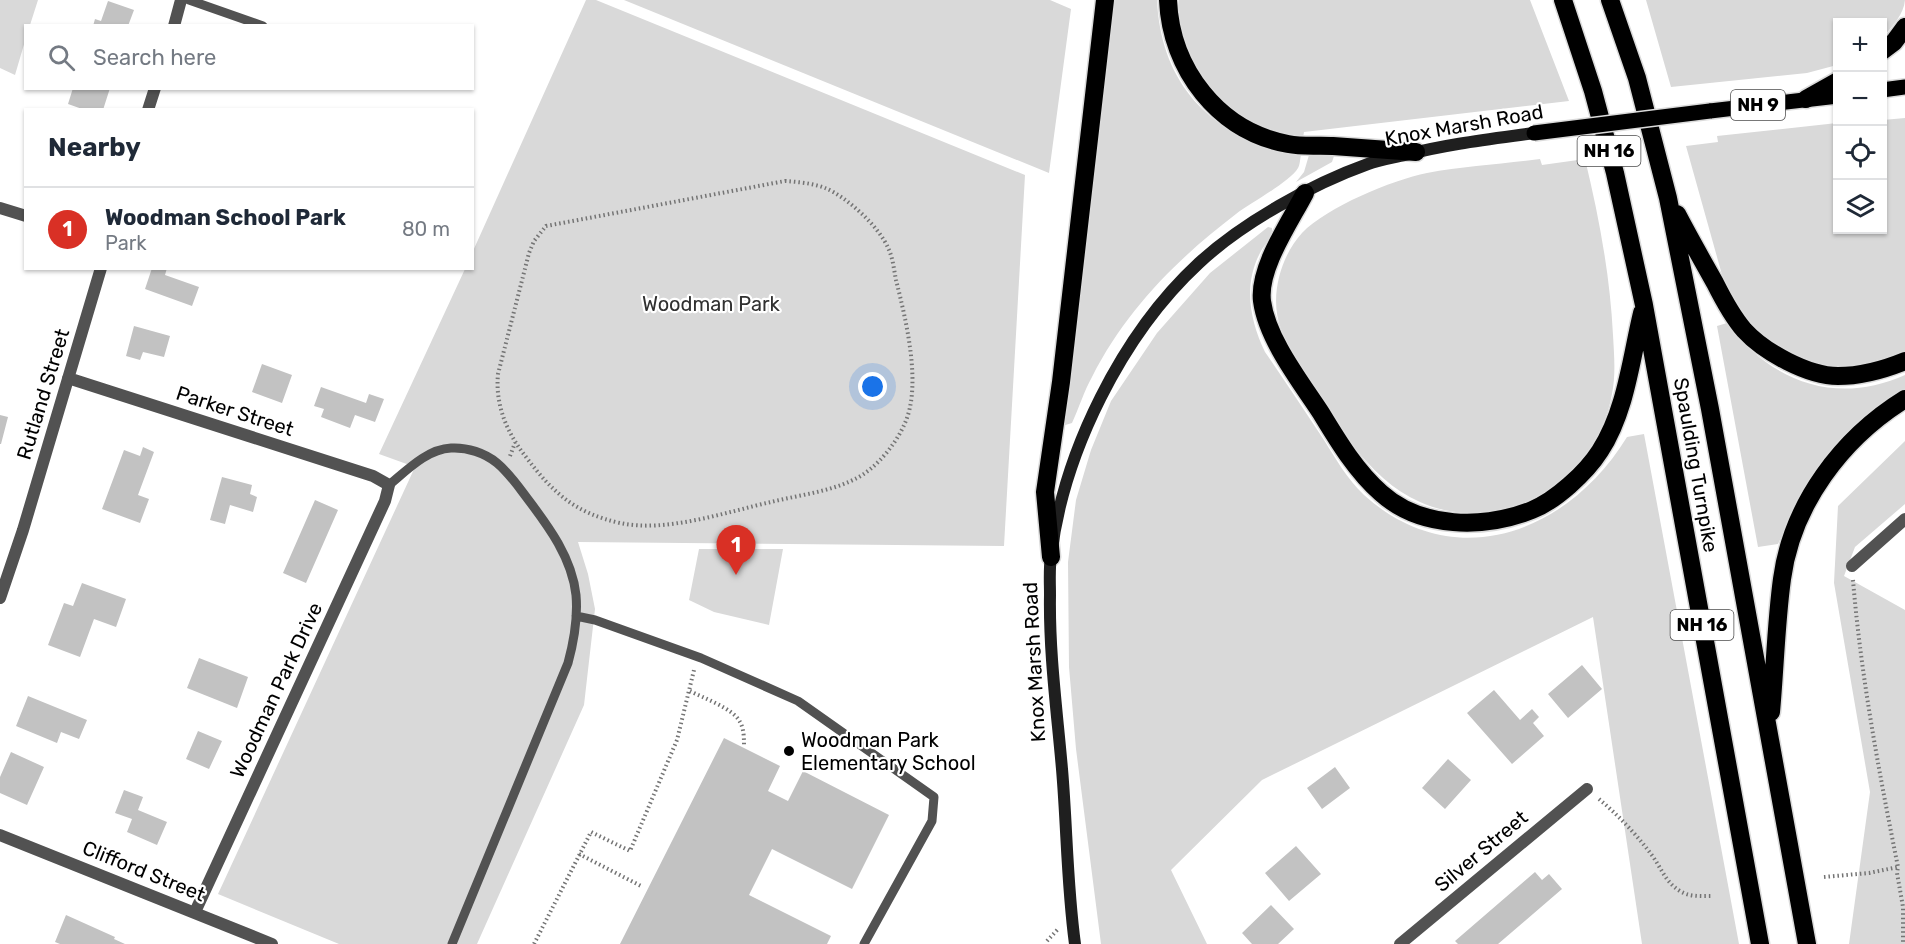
<!DOCTYPE html>
<meta charset="utf-8">
<style>
:root{--surface:#fff;--page:#f2f2f3;--text:#1f2937;--muted:#747a83;--line:#e0e1e3;--accent:#d93025}
body{margin:0;font-family:Rubik,sans-serif;background:var(--page);color:var(--text)}
.controls{position:absolute;right:18px;top:18px;display:grid;overflow:hidden;border-radius:0px;box-shadow:0 2px 4px #0004}
.controls button{width:54px;height:54px;display:grid;place-items:center;padding:0;border:0;border-bottom:2px solid var(--line);background:var(--surface);color:var(--text);font:30px sans-serif}
.you{position:absolute;left:873px;top:387px;width:21px;height:21px;margin:-15px;border:4px solid #fff;border-radius:50%;background:#1a73e8;box-shadow:0 0 0 9px #1a73e833}
.badge{display:grid;place-items:center;width:39px;height:39px;border-radius:50%;background:var(--accent);color:#fff;font-size:20px;font-weight:700}
.pin{position:absolute;translate:-50% -50px;filter:drop-shadow(0 2px 3px #0008)}
.pin::after{content:'';position:absolute;top:32px;width:21px;height:18px;background:inherit;clip-path:polygon(0 0,100% 0,50% 100%)}
.list{margin:0;padding:0;list-style:none}
h2{display:flex;justify-content:space-between;align-items:center;height:78px;margin:0;padding:0 24px;font-size:26px}
h2 small{font-size:20px;font-weight:400;color:var(--muted)}
.list li{display:grid;grid-template-columns:39px 1fr auto;gap:18px;align-items:center;box-sizing:border-box;height:84px;padding:0 24px;border-top:2px solid var(--line)}
.list b{display:block;font-size:22px;white-space:nowrap}
.list p{margin:0;font-size:20px;white-space:nowrap;color:var(--muted)}
.list em{font-size:20px;font-style:normal;color:var(--muted)}
.icon{flex:none;width:33px;height:33px;fill:none;stroke:currentColor;stroke-width:2;stroke-linecap:round;stroke-linejoin:round}
.map{position:relative;flex:none;width:1905px;height:944px;overflow:hidden}
.search{position:absolute;background:var(--surface);box-shadow:0 2px 4px #0004;left:24px;top:24px;width:450px;height:66px;display:flex;align-items:center;gap:15px;box-sizing:border-box;padding:0 21px;border-radius:0px;color:var(--muted);font-size:22px}
.panel{position:absolute;background:var(--surface);box-shadow:0 2px 4px #0004;left:24px;top:108px;width:450px;height:162px;border-radius:0px}
.map>svg:first-child{display:block}
.green{fill:#d9d9d9}
.building{fill:#c2c2c2}
.lines{fill:none;stroke-linecap:round;stroke-linejoin:round}
.primary-casing{stroke:#dbdbdb;stroke-width:18}
.highway-casing{stroke:#dbdbdb;stroke-width:21}
.path{stroke:#747474;stroke-width:4;stroke-dasharray:1.5 3;stroke-linecap:butt}
.lane{stroke:#525252;stroke-width:9}
.street{stroke:#525252;stroke-width:12}
.secondary{stroke:#1f1f1f;stroke-width:12}
.primary{stroke:#000;stroke-width:15}
.highway{stroke:#000;stroke-width:18}
.primary-bridge-casing{stroke:#dbdbdb;stroke-width:18;stroke-linecap:butt}
.primary-bridge{stroke:#000;stroke-width:15}
.poi-dot{fill:#000;stroke:#fff;stroke-width:2}
.labels{text-anchor:middle;stroke-width:4.5;stroke-linejoin:round;paint-order:stroke}
.shield{fill:#fff;stroke:#4c4c4c;stroke-width:1.5}
.shield-label{font-size:18px;font-weight:bold;fill:#000}
.street-label{font-size:20px;fill:#000;stroke:#fff}
.park-label{font-size:20px;fill:#303030;stroke:#fff}
.poi-label{font-size:20px;fill:#000;stroke:#fff;text-anchor:start}
</style>
<div class="map">
<svg width="1905" height="944" viewBox="0 0 1905 944">
<rect width="100%" height="100%" fill="#fff"/>
<path class="green" d="M0,0H38L30,25L26,26L25,41L15,75L0,68Z
M586,0H596L1025,175L1004,546L578,542L588,574L595,609L584,705L477,944H339L218,894L415,467L379,454L465,269L472,268L473,251Z
M624,0H1050L1071,9L1049,173Z
M1113,0H1157C1161,88 1216,141 1301,155C1300,159 1300,165 1298,168C1290,182 1250,203 1236,214C1177,259 1126,310 1092,377C1084,391 1079,408 1072,423L1062,426L1089,214Z
M1179,0H1530L1569,101L1304,132L1303,138C1233,127 1177,75 1179,0Z
M1646,0H1905C1904,14 1892,27 1883,37L1882,22H1838L1837,65L1807,73L1671,87Z
M1905,118V354L1884,363L1841,369L1790,358L1747,325L1724,282L1686,146L1718,142L1717,136L1837,123L1838,230H1882L1883,120Z
M1309,155L1334,156L1332,162L1296,182L1304,172Z
M1540,159L1542,165L1585,159C1599,217 1610,275 1613,335C1614,354 1616,374 1612,394C1604,439 1572,482 1530,500C1494,516 1456,518 1420,502C1368,480 1329,414 1302,367C1295,355 1285,342 1281,329C1269,298 1280,257 1302,233C1327,207 1392,180 1427,173C1464,166 1503,164 1540,159Z
M1268,227L1272,228C1273,237 1264,245 1260,253C1243,285 1250,321 1265,352C1285,381 1304,410 1324,440C1336,459 1347,479 1364,495C1455,577 1569,532 1627,437L1644,434L1739,944H1642L1593,617L1262,780L1171,870L1207,944H1101L1076,749L1069,667L1068,562L1076,500L1091,450L1111,401L1157,333L1210,273Z
M1727,323C1771,382 1836,406 1905,375V390L1790,518L1778,544L1758,547L1717,326Z
M1905,441V504L1855,547L1844,576L1905,610V944H1849L1870,792L1834,583L1838,506Z
M699,549H783L769,625L714,612L689,600Z"/>
<path class="building" d="M108,1L134,10L128,26H93L95,19L101,21Z
M73,88H110L103,110H85L68,104Z
M152,268H167L165,275L199,287L192,306L145,289Z
M134,326L170,336L164,357L143,352L140,360L126,356Z
M262,364L292,375L282,403L252,392Z
M321,387L366,403L369,394L384,399L375,422L355,415L350,428L321,417L324,409L314,406Z
M0,415L8,417L1,444H0Z
M143,447L154,452L138,495L149,499L140,523L102,509L124,450L140,456Z
M222,477L252,485L250,494L257,497L253,512L230,505L225,524L210,520Z
M315,500L338,510L306,583L283,573Z
M82,583L126,599L116,627L94,619L80,657L48,645L64,603L73,606Z
M199,658L248,677L237,708L187,688Z
M1582,665L1602,689L1568,718L1548,694Z
M1494,690L1520,720L1532,709L1539,717L1533,723L1544,736L1512,764L1467,713Z
M28,696L87,720L79,739L61,732L57,743L16,726Z
M198,731L222,741L209,769L186,759Z
M724,738L780,766L768,791L788,801L803,771L889,815L852,889L772,849L749,895L831,936L827,944H620Z
M11,752L44,767L27,805L0,793V777Z
M1448,759L1471,780L1445,809L1422,788Z
M1335,767L1350,788L1322,809L1307,788Z
M124,790L143,797L138,810L167,822L157,845L127,832L132,819L115,813Z
M1296,846L1321,874L1289,901L1265,873Z
M1535,872L1542,880L1549,874L1562,889L1498,944H1458L1455,941Z
M1271,905L1294,929L1278,944H1252L1242,933Z
M66,915L115,937L114,939L125,944H60L55,942Z"/>
<g class="lines">
<g class="primary-casing">
<path id="primary" d="M1882,90L1905,87
M1710,111L1838,96"/>
</g>
<g class="highway-casing">
<path id="highway" d="M1168,0C1171,69 1218,131 1288,144C1303,147 1318,145 1333,146C1361,148 1389,150 1416,152
M1563,0L1593,91L1615,173L1644,305L1760,944
M1610,0L1637,78L1668,198L1710,409L1807,944
M1882,51L1894,42L1905,27
M1806,99L1838,81
M1305,193C1290,222 1258,268 1262,301C1267,339 1300,381 1321,413C1338,441 1356,471 1381,493C1421,529 1484,529 1532,510C1555,501 1586,473 1600,451C1626,411 1631,359 1642,313
M1677,214C1689,237 1702,260 1715,283C1723,299 1732,316 1744,330C1764,352 1808,376 1838,376C1861,376 1883,370 1905,361
M1051,557L1045,492L1061,382L1105,0
M1771,712C1775,668 1776,623 1782,579C1792,504 1842,438 1905,399"/>
</g>
<path class="path" d="M785,181C798,182 812,183 825,188C847,197 880,227 889,250C893,259 894,270 896,280C906,320 922,385 905,423C896,444 876,469 855,479C829,492 799,495 771,502C726,512 666,533 620,523C575,513 553,493 526,457C507,433 495,405 498,374L529,253L534,241L546,226Z
M510,456L515,443
M1853,580C1861,677 1879,772 1898,867L1897,873L1903,907V944
M690,691C703,698 733,708 740,722C744,729 744,738 744,746
M1599,799C1618,815 1636,834 1651,854C1661,867 1665,882 1680,891C1689,897 1701,896 1712,896
M579,854L641,886
M1824,877L1869,873L1898,867
M1047,941L1059,928
M534,944L591,832L630,851L677,740L694,670"/>
<path class="lane" d="M189,0L263,26
M389,485C406,471 427,449 451,448C467,447 485,453 497,463C509,473 518,486 527,498C549,527 572,558 576,595C578,618 574,641 568,663L452,944
M576,616L595,620L701,658L798,701L934,797L932,821L864,944"/>
<path class="street" d="M174,26L181,0
M148,110L155,88
M0,208L26,216
M68,378L373,476L389,485L385,501L195,912
M1852,566L1905,519
M0,598L23,530L101,268
M0,835L272,944
M1400,944L1587,789"/>
<path class="secondary" d="M1075,944C1067,886 1067,828 1062,769C1057,711 1049,653 1050,595C1050,582 1049,569 1051,556C1063,453 1122,334 1199,263C1242,223 1312,184 1368,164C1379,160 1392,158 1405,155C1447,144 1491,139 1534,133"/>
<use href="#primary" class="primary"/>
<use href="#highway" class="highway"/>
<g class="primary-bridge-casing">
<path id="primary-bridge" d="M1534,133L1710,111"/>
</g>
<use href="#primary-bridge" class="primary-bridge"/>
</g>
<circle class="poi-dot" cx="789" cy="751" r="6"/>
<g class="labels">
<g class="shield">
<rect x="1731" y="90" width="54" height="30" rx="4.5"/>
<rect x="1577.5" y="136" width="63" height="30" rx="4.5"/>
<rect x="1670.5" y="610" width="63" height="30" rx="4.5"/>
</g>
<g class="shield-label">
<text x="1758" y="111">NH 9</text>
<text x="1609" y="157">NH 16</text>
<text x="1702" y="631">NH 16</text>
</g>
<g class="street-label">
<text transform="translate(1464 125) rotate(-10)" y="7">Knox Marsh Road</text>
<text transform="translate(43 394) rotate(-73)" y="7">Rutland Street</text>
<text transform="translate(235 411) rotate(18)" y="7">Parker Street</text>
<text transform="translate(1696 465) rotate(80)" y="7">Spaulding Turnpike</text>
<text transform="translate(1034 662) rotate(-93)" y="7">Knox Marsh Road</text>
<text transform="translate(276 690) rotate(-65)" y="7">Woodman Park Drive</text>
<text transform="translate(1481 851) rotate(-40)" y="7">Silver Street</text>
<text transform="translate(144 871) rotate(22)" y="7">Clifford Street</text>
</g>
<g class="park-label">
<text x="711" y="311">Woodman Park</text>
</g>
<g class="poi-label">
<text x="801" y="747">Woodman Park<tspan x="801" dy="23">Elementary School</tspan></text>
</g>
</g>
</svg>
<div class="controls">
<button>+</button>
<button>−</button>
<button><svg class="icon" aria-label="locate" viewBox="0 0 24 24"><circle cx="12" cy="12" r="6"/><path d="M12 2v4M12 18v4M2 12h4M18 12h4"/></svg></button>
<button><svg class="icon" aria-label="layers" viewBox="0 0 24 24"><path d="M12 4l9 5-9 5-9-5zM3 14l9 5 9-5"/></svg></button>
</div>
<div class="you"></div>
<div class="pin badge" style="left:736px;top:575px">1</div>
<div class="search"><svg class="icon" aria-label="search" viewBox="0 0 24 24"><circle cx="10" cy="10" r="6"/><path d="M15 15l6 6"/></svg>Search here</div>
<section class="panel">
<h2>Nearby<small></small></h2>
<ul class="list">
<li><span class="badge">1</span><div><b>Woodman School Park</b><p>Park</p></div><em>80 m</em></li>
</ul>
</section>
</div>
